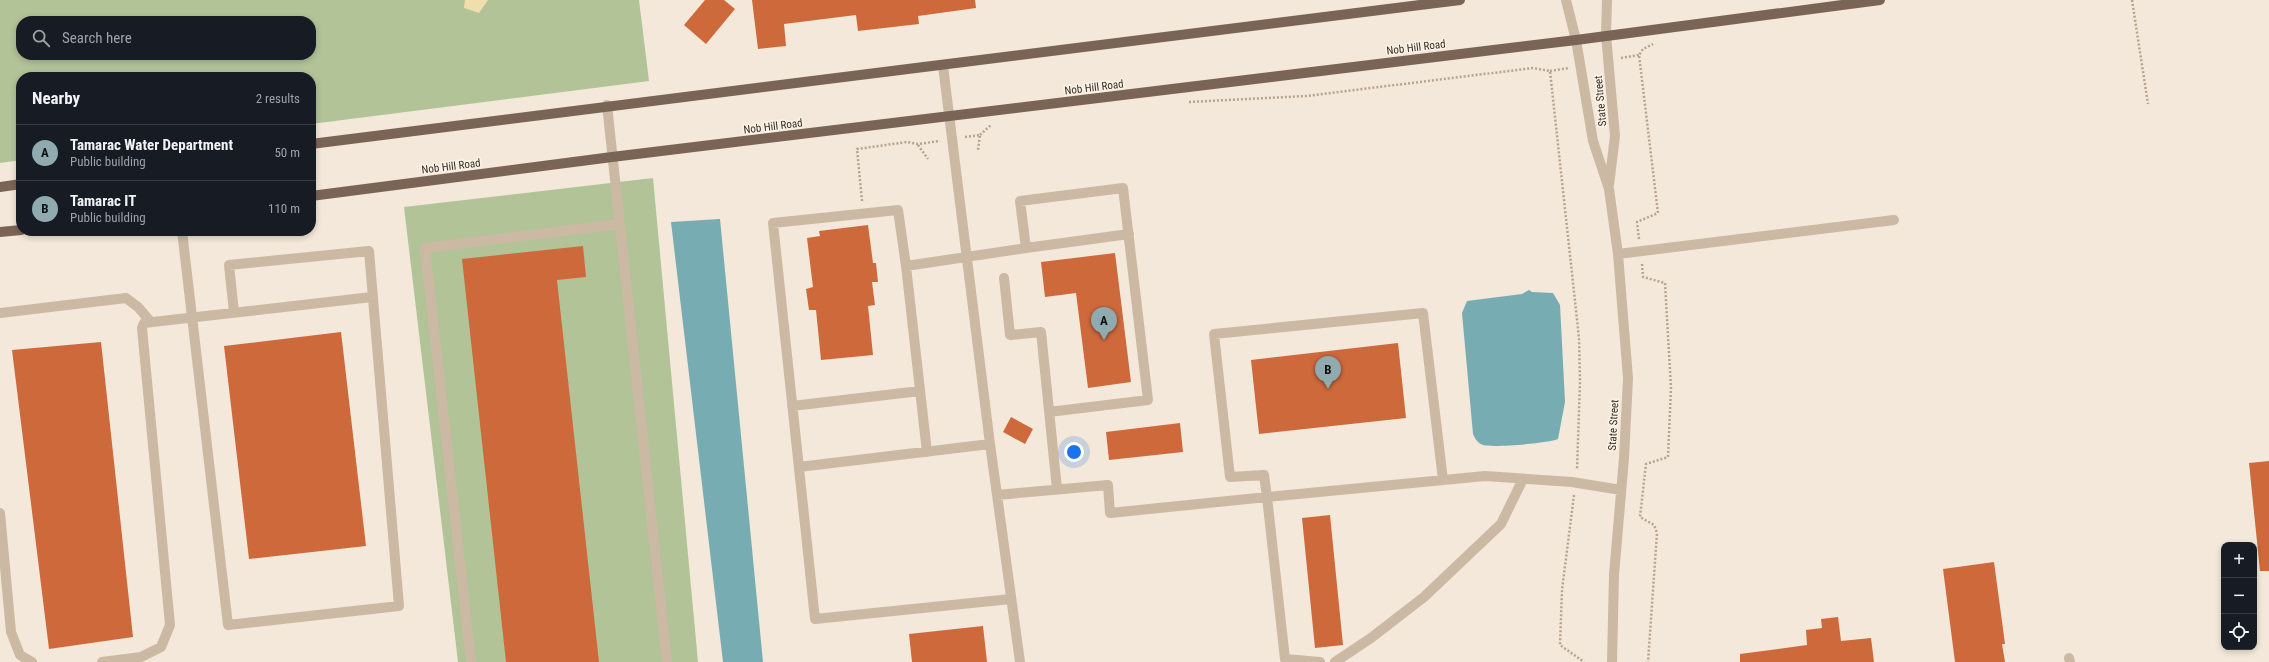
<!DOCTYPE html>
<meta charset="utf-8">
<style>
:root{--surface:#171b24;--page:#20242c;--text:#f1f3f6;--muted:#9ea1a6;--line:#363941;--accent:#90abb0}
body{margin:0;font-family:"Roboto Condensed",sans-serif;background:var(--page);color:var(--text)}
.controls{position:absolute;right:12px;bottom:12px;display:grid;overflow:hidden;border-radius:8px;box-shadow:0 2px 6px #0003}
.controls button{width:36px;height:36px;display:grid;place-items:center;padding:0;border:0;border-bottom:1px solid var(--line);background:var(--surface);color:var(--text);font:20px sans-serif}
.you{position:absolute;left:1074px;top:452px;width:14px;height:14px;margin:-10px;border:3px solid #fff;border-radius:50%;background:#1a73e8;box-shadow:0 0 0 6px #1a73e833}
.badge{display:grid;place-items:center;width:26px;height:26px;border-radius:50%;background:var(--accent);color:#111;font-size:13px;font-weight:700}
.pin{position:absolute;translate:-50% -33px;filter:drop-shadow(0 1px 2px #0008)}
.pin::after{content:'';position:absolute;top:21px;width:14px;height:12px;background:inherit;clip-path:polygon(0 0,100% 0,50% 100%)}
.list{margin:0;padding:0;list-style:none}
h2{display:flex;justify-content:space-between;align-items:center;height:52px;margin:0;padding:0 16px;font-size:17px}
h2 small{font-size:13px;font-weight:400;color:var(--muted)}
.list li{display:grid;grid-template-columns:26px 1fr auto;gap:12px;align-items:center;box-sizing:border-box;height:56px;padding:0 16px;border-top:1px solid var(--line)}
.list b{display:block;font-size:15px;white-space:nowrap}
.list p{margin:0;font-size:13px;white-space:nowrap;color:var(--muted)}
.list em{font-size:13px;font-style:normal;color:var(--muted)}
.icon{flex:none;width:22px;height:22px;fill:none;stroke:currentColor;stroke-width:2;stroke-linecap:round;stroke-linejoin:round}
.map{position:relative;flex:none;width:2269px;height:662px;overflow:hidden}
.search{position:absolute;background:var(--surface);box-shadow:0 2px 6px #0003;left:16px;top:16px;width:300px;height:44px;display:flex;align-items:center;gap:10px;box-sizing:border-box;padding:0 14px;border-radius:16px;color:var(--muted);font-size:15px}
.panel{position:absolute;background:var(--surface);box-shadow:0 2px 6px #0003;left:16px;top:72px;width:300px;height:164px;border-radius:16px}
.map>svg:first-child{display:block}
.green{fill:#b2c398;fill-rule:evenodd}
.sand{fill:#f1dead}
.water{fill:#76acb2}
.building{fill:#ce693c}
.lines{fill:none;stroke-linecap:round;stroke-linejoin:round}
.path{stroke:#b8a38e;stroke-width:2.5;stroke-dasharray:2 2;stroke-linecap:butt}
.minor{stroke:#ccb9a4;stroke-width:10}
.major{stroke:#7a6456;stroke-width:10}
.labels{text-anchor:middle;stroke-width:3.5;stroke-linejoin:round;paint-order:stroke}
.street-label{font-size:11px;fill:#372c26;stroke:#faf2e5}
</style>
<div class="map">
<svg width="2269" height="662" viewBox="0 0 2269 662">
<rect width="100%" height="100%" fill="#f3e8d9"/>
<path class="green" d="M0,0H639L649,81L311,124V77H21V160L0,163ZM21,21H311V55H21Z
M653,178L698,662H458L404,207Z"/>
<path class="sand" d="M465,0H488L479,13L464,8Z"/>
<path class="water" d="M720,219L763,662H723L671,222Z
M1529,290L1532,292L1553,293L1560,305L1565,402L1558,439C1549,443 1493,448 1483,445C1478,443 1475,439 1473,434L1462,313L1467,301L1522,294Z"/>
<path class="building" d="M705,0H724L735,9L706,44L684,25Z
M752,0H975L976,8L918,16L919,24L858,31L856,15L784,24L786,46L758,49Z
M868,225L873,263H876L878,282H872L875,305L868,306L873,355L821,360L816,310H809L806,289L813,287L807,238L820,236L819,231Z
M583,246L586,277L557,280L599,662H506L462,259Z
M1115,253L1131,382L1088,388L1076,293L1045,297L1041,262Z
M341,332L366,546L249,559L224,346Z
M101,342L133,637L49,649L12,350Z
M1398,343L1406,418L1259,434L1251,360Z
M1011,417L1033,429L1025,444L1003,432Z
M1180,423L1183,452L1109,460L1106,432Z
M2269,461V571H2260L2249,463Z
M1330,515L1343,645L1315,648L1302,518Z
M1994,562L2005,644H2002L2005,662H1955L1943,569Z
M1838,617L1841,641L1871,638L1874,662H1740V654L1807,645L1806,630L1822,628L1821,619Z
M983,626L987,662H912L909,634Z"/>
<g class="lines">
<path class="path" d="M2132,0L2148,104
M1621,58L1639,55
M1550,71L1569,68
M1189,102L1306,96L1533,68L1550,71L1579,338L1580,381L1577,470
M980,135L991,125
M965,137L980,135L978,150
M918,145L928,159
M862,201L857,149L907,142L918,144L940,141
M1639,239L1637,222L1658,213L1639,55L1643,49L1653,44
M1642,264L1643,277L1665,283L1671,388L1668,457L1646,464L1640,517L1654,525L1657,533L1648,662
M1574,495L1562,590L1560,645L1584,662"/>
<path class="minor" d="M1566,0L1576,40L1593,141L1609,189L1618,254L1628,378L1624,458L1614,575L1612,662
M1607,0L1606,35L1615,136L1609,185
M943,66L990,444L1020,662
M607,105L667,662
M182,231L228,625L399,606L369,251L229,265L234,312
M1026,248L1129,234
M1618,254L1894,220
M906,266L927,452
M1004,278L1010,335L1041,332L1057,489
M0,313L126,298L138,307L150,321
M792,406L920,391
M799,467L990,444
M997,495L1108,485L1110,513L1267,497L1264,475L1230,477L1214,334L1423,313L1443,480
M0,513L11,632L20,655L32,662
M1011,599L815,619L773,223L898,210L906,266L1026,248L1020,201L1123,188L1148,400L1049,412
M2069,658L2070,662
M102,662L141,657L161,647L170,625L142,328L144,323L372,297
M471,662L425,248L619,224
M1320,662L1285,659L1267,497L1485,476L1572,482L1621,490
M1335,662L1371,638L1424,597L1501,524L1523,479"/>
<path class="major" d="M311,144C694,93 1077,50 1460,0
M0,187L21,184
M311,196L612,157L1576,40L1880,0
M0,232L21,230"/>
</g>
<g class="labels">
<g class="street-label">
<text transform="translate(1416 47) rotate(-7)" y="4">Nob Hill Road</text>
<text transform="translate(1094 87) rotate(-7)" y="4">Nob Hill Road</text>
<text transform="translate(1600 101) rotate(-95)" y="4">State Street</text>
<text transform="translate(773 126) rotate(-7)" y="4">Nob Hill Road</text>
<text transform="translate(451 166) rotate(-7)" y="4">Nob Hill Road</text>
<text transform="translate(1613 425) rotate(-87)" y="4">State Street</text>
</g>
</g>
</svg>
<div class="controls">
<button>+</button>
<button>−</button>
<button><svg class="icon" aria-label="locate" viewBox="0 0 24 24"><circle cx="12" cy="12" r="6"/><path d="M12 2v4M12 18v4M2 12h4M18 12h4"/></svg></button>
</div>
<div class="you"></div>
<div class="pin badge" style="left:1104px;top:340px">A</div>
<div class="pin badge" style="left:1328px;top:389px">B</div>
<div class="search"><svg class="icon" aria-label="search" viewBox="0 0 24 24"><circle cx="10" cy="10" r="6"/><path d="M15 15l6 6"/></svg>Search here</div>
<section class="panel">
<h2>Nearby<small>2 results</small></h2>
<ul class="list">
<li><span class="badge">A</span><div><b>Tamarac Water Department</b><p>Public building</p></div><em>50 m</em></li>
<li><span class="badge">B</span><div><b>Tamarac IT</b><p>Public building</p></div><em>110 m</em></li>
</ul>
</section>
</div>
